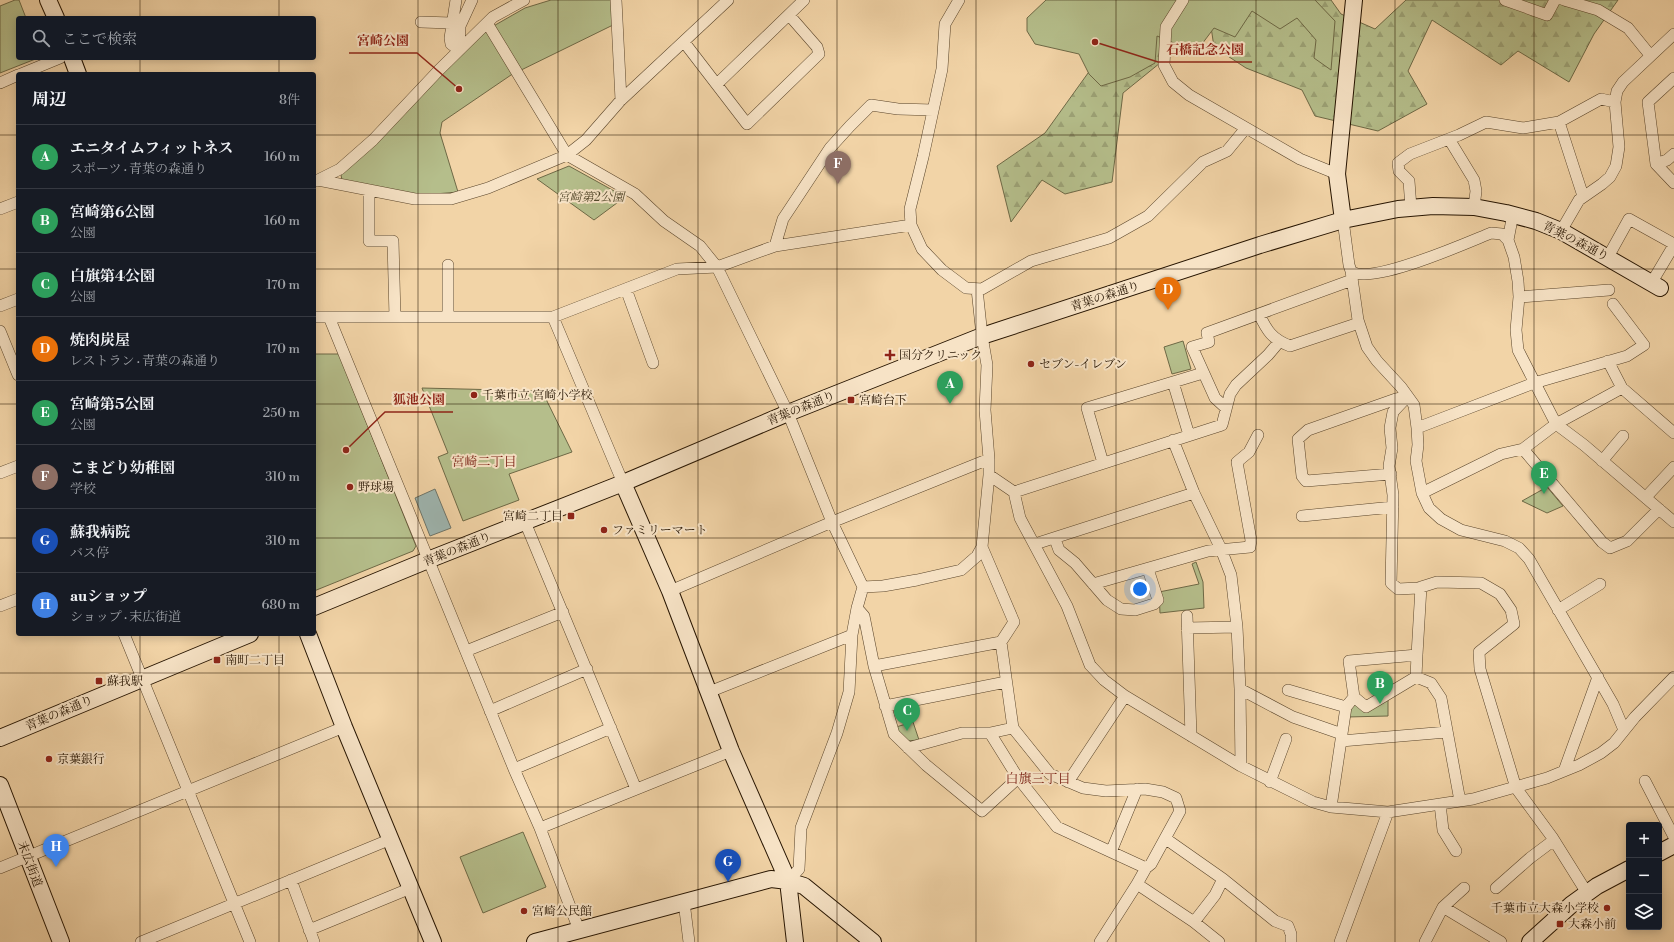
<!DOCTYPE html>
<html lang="ja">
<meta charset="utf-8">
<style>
:root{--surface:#171b24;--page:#20242c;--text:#f1f3f6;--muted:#9ea1a6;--line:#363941;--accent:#c59692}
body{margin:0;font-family:"Libre Bodoni","Noto Serif JP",serif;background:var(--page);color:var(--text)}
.controls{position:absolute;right:12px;bottom:12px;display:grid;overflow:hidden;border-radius:4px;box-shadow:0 2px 10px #0003}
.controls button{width:36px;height:36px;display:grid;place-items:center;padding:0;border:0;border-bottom:1px solid var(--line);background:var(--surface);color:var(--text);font:20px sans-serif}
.you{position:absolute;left:1140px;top:589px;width:14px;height:14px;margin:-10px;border:3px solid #fff;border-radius:50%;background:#1a73e8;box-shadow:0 0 0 6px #1a73e833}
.badge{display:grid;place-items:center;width:26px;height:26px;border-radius:50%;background:var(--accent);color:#fff;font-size:13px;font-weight:700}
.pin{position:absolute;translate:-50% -33px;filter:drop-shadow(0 1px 2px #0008)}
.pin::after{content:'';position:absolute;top:21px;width:14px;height:12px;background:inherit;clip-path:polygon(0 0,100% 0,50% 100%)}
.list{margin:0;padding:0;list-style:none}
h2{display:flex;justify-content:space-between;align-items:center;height:52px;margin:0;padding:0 16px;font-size:17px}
h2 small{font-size:13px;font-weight:400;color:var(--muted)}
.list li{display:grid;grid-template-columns:26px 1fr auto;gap:12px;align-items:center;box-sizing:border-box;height:64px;padding:0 16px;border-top:1px solid var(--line)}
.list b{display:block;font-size:15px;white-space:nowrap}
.list p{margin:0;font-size:13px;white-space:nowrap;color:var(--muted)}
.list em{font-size:13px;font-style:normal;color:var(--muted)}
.icon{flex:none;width:22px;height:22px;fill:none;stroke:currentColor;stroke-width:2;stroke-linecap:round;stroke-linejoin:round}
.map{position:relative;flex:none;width:1674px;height:942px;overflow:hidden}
.search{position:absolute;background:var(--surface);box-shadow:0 2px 10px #0003;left:16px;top:16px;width:300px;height:44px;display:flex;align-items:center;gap:10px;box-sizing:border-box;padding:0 14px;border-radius:4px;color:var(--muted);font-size:15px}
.panel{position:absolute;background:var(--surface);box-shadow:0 2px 10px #0003;left:16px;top:72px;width:300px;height:564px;border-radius:4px}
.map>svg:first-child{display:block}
.forest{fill:url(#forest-firs);stroke:#6e6946}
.park{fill:#b5be8b;stroke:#6e6946}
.water{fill:#9eb6b1;stroke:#6e756a}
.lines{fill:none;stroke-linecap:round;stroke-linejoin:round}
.street-casing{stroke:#59442a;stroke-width:12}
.secondary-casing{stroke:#261400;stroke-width:18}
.street{stroke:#f7e3c6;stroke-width:11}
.secondary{stroke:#f7e3c6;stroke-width:16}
.grid{fill:none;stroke:#261400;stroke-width:1;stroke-opacity:0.55}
.poi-dot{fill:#8f2418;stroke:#f7e3c6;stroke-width:1.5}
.labels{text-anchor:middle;stroke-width:4;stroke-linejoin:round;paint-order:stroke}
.park-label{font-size:12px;font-style:italic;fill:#51472a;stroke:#f7e3c6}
.street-label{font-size:12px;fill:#261400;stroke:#f7e3c6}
.poi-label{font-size:12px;fill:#261400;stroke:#f7e3c6;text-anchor:start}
.neighbourhood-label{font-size:13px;fill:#7a1f14;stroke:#f7e3c6}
.leader{fill:none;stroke:#8f2418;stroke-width:1.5}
.callout-dot{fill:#8f2418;stroke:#f7e3c6;stroke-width:1.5}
.callout-label{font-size:13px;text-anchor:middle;font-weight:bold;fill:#8f2418;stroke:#f7e3c6;stroke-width:4;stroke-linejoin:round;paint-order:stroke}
</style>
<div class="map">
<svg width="1674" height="942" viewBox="0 0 1674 942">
<defs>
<pattern id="forest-firs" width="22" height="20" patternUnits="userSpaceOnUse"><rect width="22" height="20" fill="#b5be8b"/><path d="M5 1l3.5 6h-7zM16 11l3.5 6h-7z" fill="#9ca276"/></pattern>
</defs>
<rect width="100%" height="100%" fill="#f2d4a7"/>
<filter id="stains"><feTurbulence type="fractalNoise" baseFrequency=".005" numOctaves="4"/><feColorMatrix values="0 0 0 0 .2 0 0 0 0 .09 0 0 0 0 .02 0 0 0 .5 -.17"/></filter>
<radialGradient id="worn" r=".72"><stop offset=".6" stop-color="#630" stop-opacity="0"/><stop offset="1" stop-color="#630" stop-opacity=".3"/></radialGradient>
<path class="forest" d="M1207,0H1331L1341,14L1375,29L1406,0H1618L1594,34L1569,82L1518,51L1501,65L1432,20L1408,71L1427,104L1378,131L1315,116L1302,90L1246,68L1214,47Z
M1163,23L1160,63L1123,93L1112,182L1065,194L1042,180L1011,222L997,166L1045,133L1101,55Z"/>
<path class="park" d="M15,0H19L26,18H18V58H38L0,73V6Z
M551,0H612L613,25L511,75L442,122L440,133L458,192L412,196L342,181L341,174L483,32L525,8Z
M1046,0H1315L1335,21L1331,70L1314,58L1316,40L1297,18L1280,29L1252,11L1235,37L1214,28L1196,52L1157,36L1155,63L1130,77L1101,86L1089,74L1079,54L1035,44L1027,31V18Z
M569,166L625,197L594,220L537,179Z
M1183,341L1191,369L1172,374L1164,347Z
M314,354H339L416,546L413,551L314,591Z
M422,388L542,391L572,452L509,474L519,500L463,521L438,457L448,453Z
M1547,487L1563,506L1547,513L1522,501Z
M1196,562L1203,582L1204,608L1160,613L1159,592L1199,584L1192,564Z
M1388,696V716L1347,717L1353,702L1365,708Z
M913,722L919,740L906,741L899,735L896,727Z
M523,832L546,887L483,913L460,857Z"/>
<path class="water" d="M435,489L451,528L430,536L415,498Z"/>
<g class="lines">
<g class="street-casing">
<path id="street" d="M456,0L450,38L451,44L459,50
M616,0L621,100
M959,0L945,24L942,69L923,157L910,209L911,225L922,249L942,270L966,288L982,289L1031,261L1109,238L1148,216L1203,162L1227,151L1246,128
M1183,0L1166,27L1164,65L1173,82L1189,95L1300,159L1337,174
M1505,0L1547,15L1555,0
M1564,0L1598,10L1628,28L1650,55
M421,22L451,23
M487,23L567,155L635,194L664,221L700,246L717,267L788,413L832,522L863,587L857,608L852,635L849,692L837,733L801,828L799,869L788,881
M684,42L747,124L819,54L817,47L789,15
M459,50L460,26L472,0
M21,74L60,58
M1674,78L1648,102L1656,164L1674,183
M0,83L18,75
M717,84L804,0
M1559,122L1583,196
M1449,139L1474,180L1476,191L1474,207
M1656,164L1667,160L1674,154
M318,180L415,199H451L488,188L567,155L586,140L621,100L728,0
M316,181L340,169L373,140L439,70L493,17L524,0
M369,190V241H393L395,317
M1411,208L1409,181L1399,171L1398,163L1410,154L1459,135L1486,122L1523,128L1559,122L1601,99L1615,102
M0,209L18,202
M1343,220L1349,265L1351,271C1370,286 1466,243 1491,233L1502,234L1508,240L1514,257L1518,281L1519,297L1516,330L1518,350L1556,424L1584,445L1674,522
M1561,231L1579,200L1602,184L1610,177L1616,166L1619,147L1615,102L1617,91L1623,82L1674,34
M1508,240L1513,214
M775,246L783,219L830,148L850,126L871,105L898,109L933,110
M1608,257L1629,219L1674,244
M1351,271L1358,320L1367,347L1377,361L1401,387L1414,405L1417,428L1418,445L1416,461L1422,493L1429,508L1441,519L1461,530L1505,541L1519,548L1529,559L1613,704L1624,730
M1652,282L1674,245
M626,289L653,363
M1519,297L1609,290
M0,306L18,299
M1259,314C1267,331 1272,339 1290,346L1359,323
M314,317H553L677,269L717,267L775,246L911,225
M329,317L514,769L540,828L579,930
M448,317V265
M553,317L623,483
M0,331L18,375
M1608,361L1622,388
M1173,382L1189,435
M1407,397L1393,412L1390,428L1392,448L1389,466L1393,495L1391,583L1398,589L1418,588L1437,582L1481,583L1500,594L1511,610L1514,624L1479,652L1480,669L1516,788L1552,837L1587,893
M1226,408L1215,398L1192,347L1209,342L1207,333L1352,280
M1417,428L1534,383L1627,356L1644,345L1613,304
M1173,440L1194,493L1221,549L1231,575L1237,627L1240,689L1241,766
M1602,461L1623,436
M1103,463L1087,408L1203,373
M0,473L18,466
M1391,474L1306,481L1302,476L1298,439L1308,430L1396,399L1407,397
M989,475L1014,492L1020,518L1067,606L1090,665L1104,680L1125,696L1241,766L1313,802L1331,807L1388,812L1473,799L1547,778L1579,765L1601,753L1614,743L1635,717L1674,677
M1014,492L1222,425L1230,394L1236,385L1268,355L1279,342
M1422,493L1501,454L1523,449
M1646,497L1674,467
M1659,509L1627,541L1610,548L1602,542L1523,449L1556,424L1622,388L1674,433
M1302,516L1393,507
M525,522L636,789
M1055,539L1059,550L1075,563L1107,600L1121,609L1135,610L1154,604L1158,600L1148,569
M1035,544L1194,493
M1093,584L1208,551L1250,547L1251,540L1237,462L1249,452L1258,435
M863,587L883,586L917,580L961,570L977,556L982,547
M670,591L832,522L989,459
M0,606L18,599
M857,608L864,616L874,666L894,734L926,765L982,811L1018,778
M1558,610L1600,584
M1187,616L1191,736
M1187,628L1237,627
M124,634L250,942
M466,651L563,612
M1417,655L1421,587
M874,666L1001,642L1014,622L982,547L989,475V459L985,410L987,365L982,336L977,289
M1416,677L1431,683L1441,698L1460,801
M1240,689L1293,717L1342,734
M1288,690L1346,707L1331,807
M709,692L852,635
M885,706L1006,682
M1346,707L1354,697L1349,661L1417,655L1416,677L1366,707L1354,697
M490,711L587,669
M990,733L1018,778L1057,827L1146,868L1151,864L1180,811L1176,798L1163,792L1145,789L1106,791L1083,788L1050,774L1013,728L1001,642
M1341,741L1447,732
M908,748L962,733H990L1013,728
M514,769L611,728
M1564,771L1598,677
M1645,781L1674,837
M1068,782L1125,696
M1270,782L1286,739
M1440,804L1443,830L1456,851
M540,828L731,751
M1166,839L1223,879L1275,921L1288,926L1291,934V942
M1111,852L1137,789
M0,868L344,727
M1146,868L1137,884L1194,922L1219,942
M291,880L314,942
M1496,888L1530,858L1554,840
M684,902L689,942
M1443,907L1501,942
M1194,922L1215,895L1223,879
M309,930L411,888
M141,942L391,839
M1100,942L1137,884
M1340,942L1388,812
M1425,942L1443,907L1464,888"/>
</g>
<g class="secondary-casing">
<path id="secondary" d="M48,0L56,18
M72,58L78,74
M1343,220L1337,174L1354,0
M623,483L670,591L731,751L788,881L795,942
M314,607L428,560L623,483L788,413L982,336L1260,245L1343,220L1398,209L1433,206L1474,207L1506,213L1536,221L1561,231L1660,288
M308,634L344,727L433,942
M0,738L250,634
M0,785L61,942
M1659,853L1674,845
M535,942L771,879L788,881L804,886L873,942
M1530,942L1572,904L1597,886L1629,869"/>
</g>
<use href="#street" class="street"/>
<use href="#secondary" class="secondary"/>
</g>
<path class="grid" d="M140,0V18M279,0V18M418,0V942M558,0V942M698,0V942M837,0V942M976,0V942M1116,0V942M1256,0V942M1395,0V942M1534,0V942M140,58V74M279,58V74M0,135H18M314,135H1674M0,269H18M314,269H1674M0,404H18M314,404H1674M0,538H18M314,538H1674M140,634V942M279,634V942M0,673H1674M0,807H1674"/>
<g class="poi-dot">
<path d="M888 349h4v4h4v4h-4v4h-4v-4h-4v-4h4z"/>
<circle cx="1031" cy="364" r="4"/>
<circle cx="474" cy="395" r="4"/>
<rect x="847" y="396" width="8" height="8" rx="2"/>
<circle cx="350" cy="487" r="4"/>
<rect x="567" y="512" width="8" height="8" rx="2"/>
<circle cx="604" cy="530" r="4"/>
<rect x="213" y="656" width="8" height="8" rx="2"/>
<rect x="95" y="677" width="8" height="8" rx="2"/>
<circle cx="49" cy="759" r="4"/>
<circle cx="1607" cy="908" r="4"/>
<circle cx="524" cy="911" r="4"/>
<rect x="1556" y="920" width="8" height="8" rx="2"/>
</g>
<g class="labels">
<g class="park-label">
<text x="591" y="201">宮崎第2公園</text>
</g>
<g class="street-label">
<text transform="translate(1576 241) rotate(27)" y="4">青葉の森通り</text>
<text transform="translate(1105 296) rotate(-18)" y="4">青葉の森通り</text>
<text transform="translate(801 408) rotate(-22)" y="4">青葉の森通り</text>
<text transform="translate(457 549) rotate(-22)" y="4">青葉の森通り</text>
<text transform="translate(59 713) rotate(-23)" y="4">青葉の森通り</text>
<text transform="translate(30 864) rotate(69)" y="4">末広街道</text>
</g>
<g class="poi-label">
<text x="899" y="359">国分クリニック</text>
<text x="1039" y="368">セブン-イレブン</text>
<text x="482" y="399">千葉市立 宮崎小学校</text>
<text x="859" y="404">宮崎台下</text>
<text x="358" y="491">野球場</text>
<text x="563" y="520" text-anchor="end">宮崎二丁目</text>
<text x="612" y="534">ファミリーマート</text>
<text x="225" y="664">南町二丁目</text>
<text x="107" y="685">蘇我駅</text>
<text x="57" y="763">京葉銀行</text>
<text x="1599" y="912" text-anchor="end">千葉市立大森小学校</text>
<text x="532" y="915">宮崎公民館</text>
<text x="1568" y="928">大森小前</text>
</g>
<g class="neighbourhood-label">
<text x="484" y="466">宮崎二丁目</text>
<text x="1038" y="783">白旗三丁目</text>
</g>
</g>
<path class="leader" d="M459 89L417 53H349M1095 42L1158 62H1252M346 450L385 412H453"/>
<g class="callout-dot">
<circle cx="459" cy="89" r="4"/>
<circle cx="1095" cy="42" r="4"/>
<circle cx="346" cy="450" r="4"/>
</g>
<g class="callout-label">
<text x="383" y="45">宮崎公園</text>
<text x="1205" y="54">石橋記念公園</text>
<text x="419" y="404">狐池公園</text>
</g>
<rect width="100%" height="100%" filter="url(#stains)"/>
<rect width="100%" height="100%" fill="url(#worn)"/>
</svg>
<div class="controls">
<button>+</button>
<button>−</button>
<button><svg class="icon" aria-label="layers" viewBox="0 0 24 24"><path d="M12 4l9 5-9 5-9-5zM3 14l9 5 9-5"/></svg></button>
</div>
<div class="you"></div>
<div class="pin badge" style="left:950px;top:404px;background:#2e9e5b">A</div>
<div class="pin badge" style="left:1380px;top:704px;background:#2e9e5b">B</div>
<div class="pin badge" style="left:907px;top:731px;background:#2e9e5b">C</div>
<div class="pin badge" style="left:1168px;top:310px;background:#e8710a">D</div>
<div class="pin badge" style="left:1544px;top:494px;background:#2e9e5b">E</div>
<div class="pin badge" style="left:838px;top:184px;background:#8d6e63">F</div>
<div class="pin badge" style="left:728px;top:882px;background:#1a4fb4">G</div>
<div class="pin badge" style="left:56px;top:867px;background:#3f7fe0">H</div>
<div class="search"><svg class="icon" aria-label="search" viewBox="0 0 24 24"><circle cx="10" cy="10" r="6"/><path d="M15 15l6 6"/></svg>ここで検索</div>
<section class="panel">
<h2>周辺<small>8件</small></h2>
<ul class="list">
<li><span class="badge" style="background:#2e9e5b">A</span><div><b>エニタイムフィットネス</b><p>スポーツ · 青葉の森通り</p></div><em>160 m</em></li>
<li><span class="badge" style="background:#2e9e5b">B</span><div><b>宮崎第6公園</b><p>公園</p></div><em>160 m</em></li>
<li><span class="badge" style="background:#2e9e5b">C</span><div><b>白旗第4公園</b><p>公園</p></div><em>170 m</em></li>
<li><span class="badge" style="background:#e8710a">D</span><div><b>焼肉炭屋</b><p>レストラン · 青葉の森通り</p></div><em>170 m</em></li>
<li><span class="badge" style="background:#2e9e5b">E</span><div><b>宮崎第5公園</b><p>公園</p></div><em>250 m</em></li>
<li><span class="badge" style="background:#8d6e63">F</span><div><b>こまどり幼稚園</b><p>学校</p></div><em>310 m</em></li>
<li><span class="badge" style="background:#1a4fb4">G</span><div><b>蘇我病院</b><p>バス停</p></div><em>310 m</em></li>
<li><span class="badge" style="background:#3f7fe0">H</span><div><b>auショップ</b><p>ショップ · 末広街道</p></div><em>680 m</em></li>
</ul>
</section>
</div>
